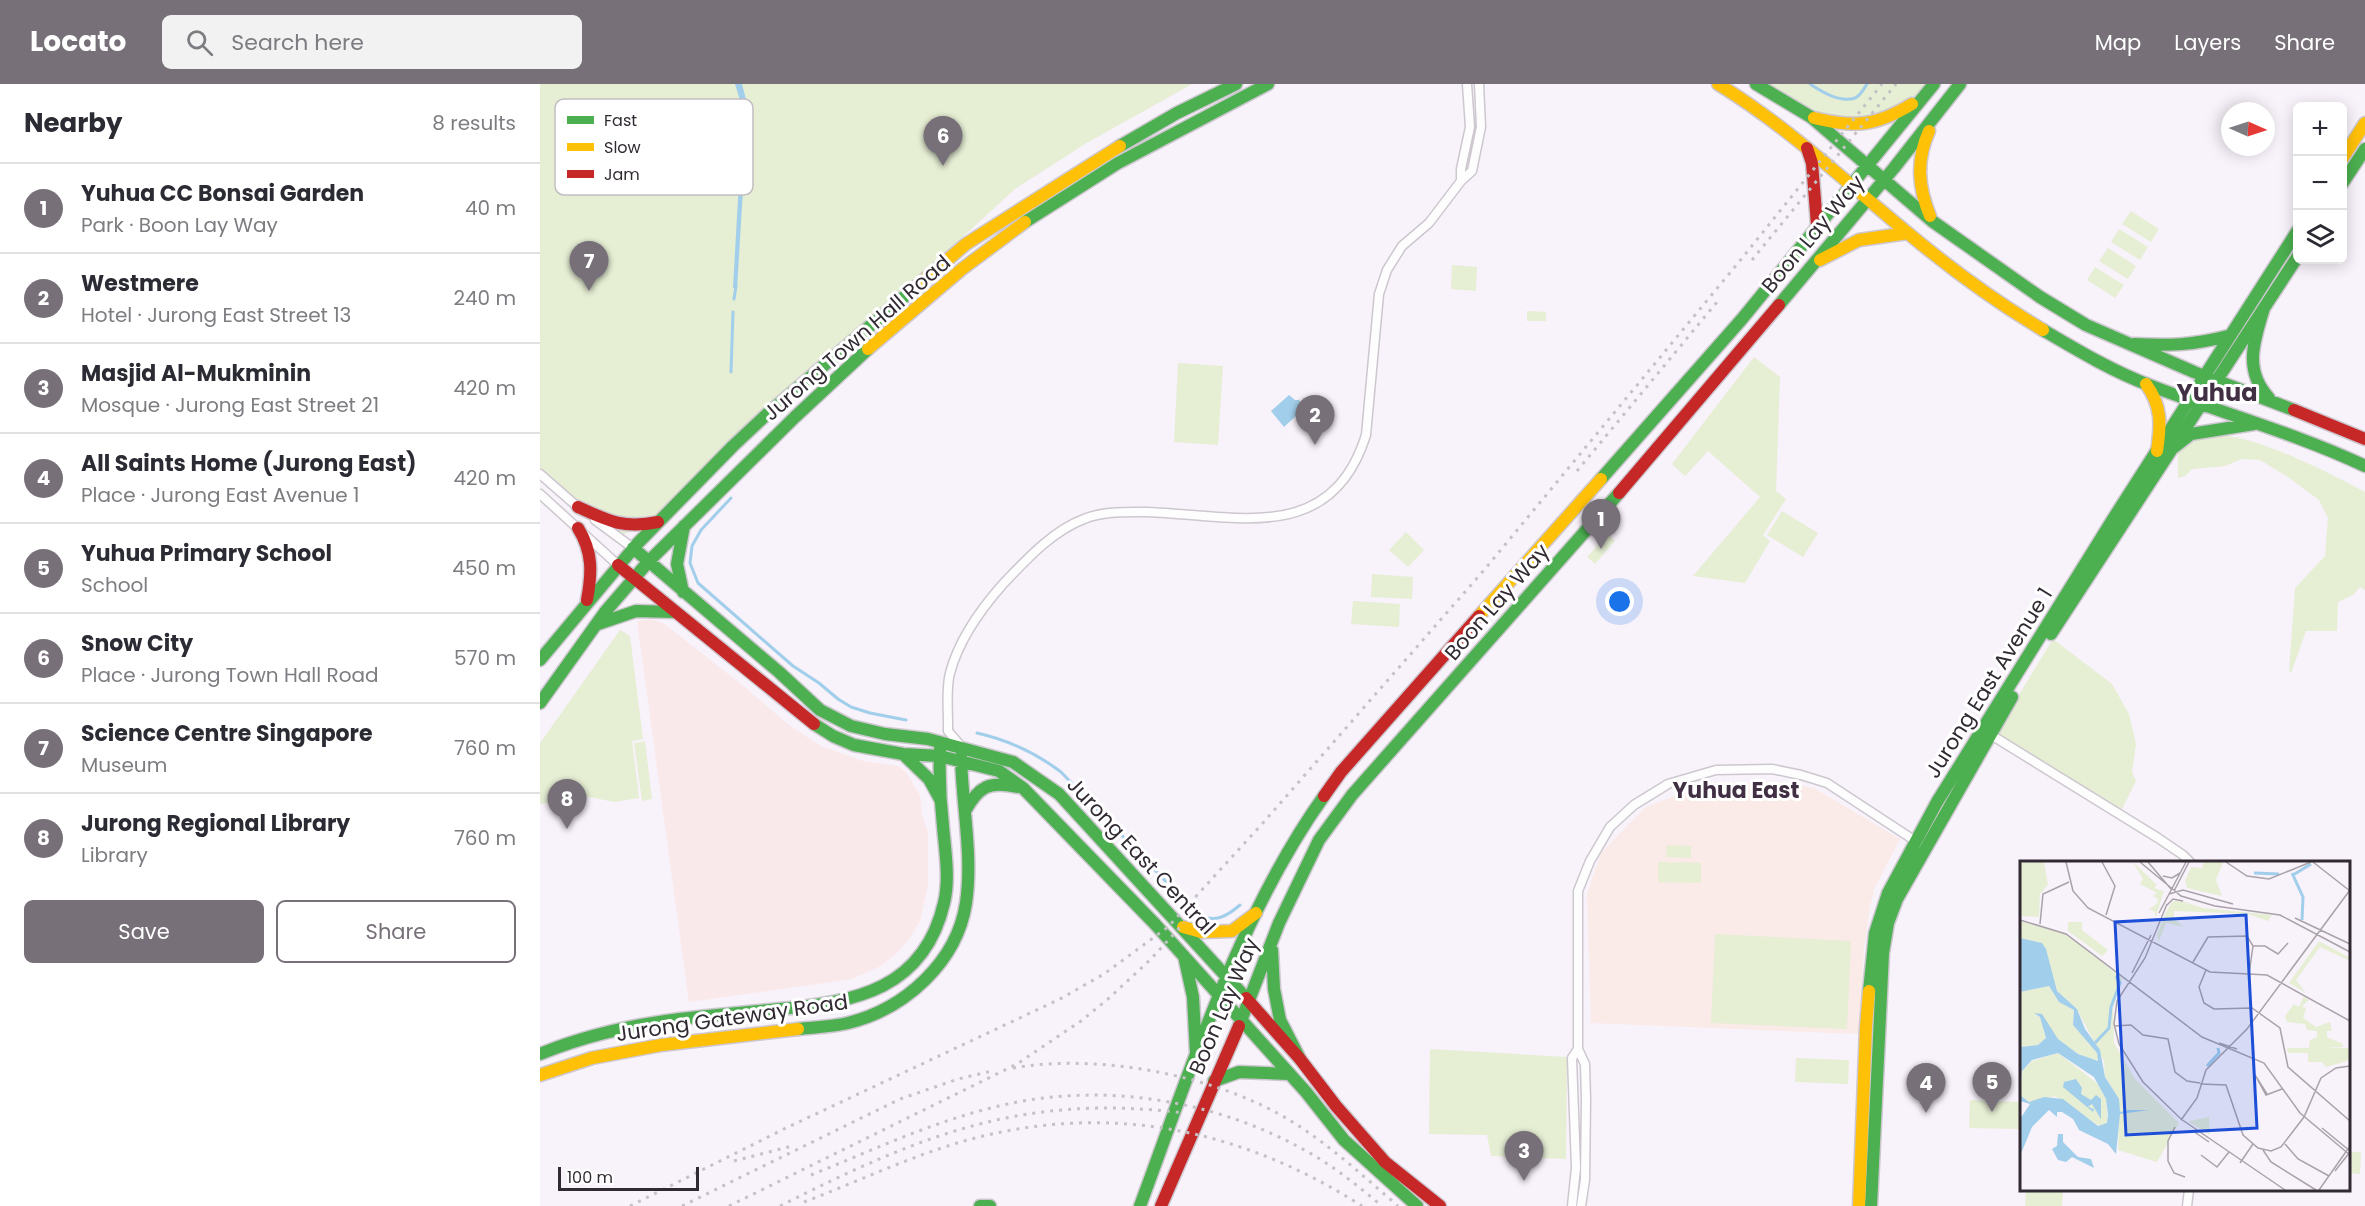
<!DOCTYPE html>
<meta charset="utf-8">
<style>
:root{--surface:#fff;--page:#f2f2f3;--text:#2b2b33;--muted:#7c7c81;--line:#e1e1e2;--accent:#777079}
body{margin:0;font-family:Poppins,sans-serif;background:var(--page);color:var(--text)}
.controls{position:absolute;right:18px;top:18px;display:grid;overflow:hidden;border-radius:9px;box-shadow:0 3px 15px #0003}
.controls button{width:54px;height:54px;display:grid;place-items:center;padding:0;border:0;border-bottom:2px solid var(--line);background:var(--surface);color:var(--text);font:30px sans-serif}
.compass{position:absolute;left:1681px;top:18px;width:54px;height:54px;border-radius:50%;background:var(--surface);box-shadow:0 3px 15px #0003;rotate:93deg}
.scale{position:absolute;left:18px;bottom:15px;width:141px;box-sizing:border-box;padding-left:6px;border:3px solid #322a33;border-top:0;font-size:16px;line-height:21px;white-space:nowrap;color:#322a33;-webkit-text-stroke:4px #fff;paint-order:stroke}
.you{position:absolute;left:1080px;top:518px;width:21px;height:21px;margin:-15px;border:4px solid #fff;border-radius:50%;background:#1a73e8;box-shadow:0 0 0 9px #1a73e833}
.badge{display:grid;place-items:center;width:39px;height:39px;border-radius:50%;background:var(--accent);color:#fff;font-size:20px;font-weight:700}
.pin{position:absolute;translate:-50% -50px;filter:drop-shadow(0 2px 3px #0008)}
.pin::after{content:'';position:absolute;top:32px;width:21px;height:18px;background:inherit;clip-path:polygon(0 0,100% 0,50% 100%)}
.list{margin:0;padding:0;list-style:none}
h2{display:flex;justify-content:space-between;align-items:center;height:78px;margin:0;padding:0 24px;font-size:26px}
h2 small{font-size:20px;font-weight:400;color:var(--muted)}
.list li{display:grid;grid-template-columns:39px 1fr auto;gap:18px;align-items:center;box-sizing:border-box;height:90px;padding:0 24px;border-top:2px solid var(--line)}
.list b{display:block;font-size:22px;white-space:nowrap}
.list p{margin:0;font-size:20px;white-space:nowrap;color:var(--muted)}
.list em{font-size:20px;font-style:normal;color:var(--muted)}
.actions{display:flex;gap:12px;padding:18px 24px}
.actions a{flex:1;padding:14px 0;border:2px solid var(--accent);border-radius:9px;text-align:center;font-size:21px;color:var(--accent)}
.actions .main{background:var(--accent);color:#fff}
.icon{flex:none;width:33px;height:33px;fill:none;stroke:currentColor;stroke-width:2;stroke-linecap:round;stroke-linejoin:round}
.map{position:relative;flex:none;width:1825px;height:1122px;overflow:hidden}
header{display:flex;align-items:center;gap:36px;box-sizing:border-box;height:84px;padding:0 30px;background:var(--accent);color:#fff}
header strong{font-size:28px}
nav{display:flex;gap:33px;margin-inline-start:auto;font-size:21px}
.search{width:420px;height:54px;background:var(--page);display:flex;align-items:center;gap:15px;box-sizing:border-box;padding:0 21px;border-radius:9px;color:var(--muted);font-size:22px}
main{display:flex}
aside{flex:1;background:var(--surface)}
.map>svg:first-child{display:block}
.commercial{fill:#fae9ea}
.medical{fill:#faeae8}
.green{fill:#e6eed4}
.water{fill:#a1ceea}
.lines{fill:none;stroke-linecap:round;stroke-linejoin:round}
.stream{stroke:#a1ceea;stroke-width:3}
.street-casing{stroke:#cdc7cf;stroke-width:11}
.fast-casing{stroke:#cdc7cf;stroke-width:15}
.slow-casing{stroke:#cdc7cf;stroke-width:15}
.jam-casing{stroke:#cdc7cf;stroke-width:15}
.street{stroke:#fefdfe;stroke-width:8}
.fast{stroke:#4caf50;stroke-width:12}
.slow{stroke:#ffc107;stroke-width:12}
.jam{stroke:#c62828;stroke-width:12}
.rail{stroke:#c4c2c4;stroke-width:3;stroke-dasharray:3 6;stroke-linecap:butt}
.labels{text-anchor:middle;stroke-width:6;stroke-linejoin:round;paint-order:stroke}
.street-label{font-size:21px;fill:#322a33;stroke:#fff}
.neighbourhood-label{font-size:22px;font-weight:bold;fill:#413044;stroke:#fff}
.quarter-label{font-size:24px;font-weight:bold;fill:#413044;stroke:#fff}
.inset-river{fill:none;stroke:#a1ceea;stroke-width:3}
.inset-road{fill:none;stroke:#a9a2aa;stroke-width:1.5}
.view{fill:#1d4ed8;fill-opacity:0.15;stroke:#1d4ed8;stroke-width:3}
.inset-edge{fill:none;stroke:#322a33;stroke-width:3}
.key{fill:#fff;stroke:#c2bfc2;stroke-width:1.5}
.key-label{font-size:16px;fill:#322a33}
</style>
<header>
<strong>Locato</strong>
<div class="search"><svg class="icon" aria-label="search" viewBox="0 0 24 24"><circle cx="10" cy="10" r="6"/><path d="M15 15l6 6"/></svg>Search here</div>
<nav><a>Map</a><a>Layers</a><a>Share</a></nav>
</header>
<main>
<aside>
<h2>Nearby<small>8 results</small></h2>
<ul class="list">
<li><span class="badge">1</span><div><b>Yuhua CC Bonsai Garden</b><p>Park · Boon Lay Way</p></div><em>40 m</em></li>
<li><span class="badge">2</span><div><b>Westmere</b><p>Hotel · Jurong East Street 13</p></div><em>240 m</em></li>
<li><span class="badge">3</span><div><b>Masjid Al-Mukminin</b><p>Mosque · Jurong East Street 21</p></div><em>420 m</em></li>
<li><span class="badge">4</span><div><b>All Saints Home (Jurong East)</b><p>Place · Jurong East Avenue 1</p></div><em>420 m</em></li>
<li><span class="badge">5</span><div><b>Yuhua Primary School</b><p>School</p></div><em>450 m</em></li>
<li><span class="badge">6</span><div><b>Snow City</b><p>Place · Jurong Town Hall Road</p></div><em>570 m</em></li>
<li><span class="badge">7</span><div><b>Science Centre Singapore</b><p>Museum</p></div><em>760 m</em></li>
<li><span class="badge">8</span><div><b>Jurong Regional Library</b><p>Library</p></div><em>760 m</em></li>
</ul>
<div class="actions"><a class="main">Save</a><a>Share</a></div>
</aside>
<div class="map">
<svg width="1825" height="1122" viewBox="0 0 1825 1122">
<rect width="100%" height="100%" fill="#f8f2fa"/>
<path class="commercial" d="M111,535L123,539L201,600L249,641L281,662L323,677L358,682L366,688L380,712L382,731L388,748V802L380,837L370,854L356,870L339,883L312,895L149,918L97,537Z"/>
<path class="medical" d="M1171,698H1239L1274,704L1360,755L1335,803L1330,822L1324,865L1319,950L1051,939L1047,810L1061,769L1106,723Z"/>
<path class="green" d="M0,0H652L545,60L475,105L114,436L78,453L0,386Z
M1216,0H1394L1351,34L1285,37Z
M1591,127L1619,145L1611,158L1582,140Z
M1579,145L1608,163L1600,176L1571,158Z
M1568,164L1596,182L1588,195L1559,177Z
M912,181L937,183L936,207L911,205Z
M1555,183L1584,201L1575,214L1547,196Z
M987,227L1006,228V237H987Z
M1214,273L1240,293L1236,407L1246,415L1223,451L1230,457L1205,499L1153,492L1220,413L1168,367L1145,392L1132,380Z
M638,279L683,282L678,361L634,358Z
M1677,351C1715,351 1790,389 1825,408V506L1820,503L1813,511L1798,518L1797,547H1766L1751,589L1749,587L1755,504L1785,472L1788,434L1779,416L1748,393L1720,376L1702,375L1685,382L1652,385L1645,392L1638,394V368L1648,359Z
M1242,427L1278,449L1263,473L1227,451Z
M866,448L884,466L868,483L849,466Z
M1068,450L1075,457L1055,480L1047,473Z
M832,490L873,493L872,515L831,513Z
M813,517L860,520L859,543L811,540Z
M80,546L90,552L103,655L92,657L99,714L74,718L50,713L0,720V659Z
M1513,555L1572,600L1589,630L1596,660L1592,688L1596,697L1580,729L1450,651L1468,629Z
M105,657L112,715L102,717L94,659Z
M1127,761L1151,762V774L1126,773Z
M1118,778L1161,779V799L1118,798Z
M1175,850L1311,857L1307,945L1171,939Z
M890,965L1027,973L1026,1075L951,1072L947,1051L889,1050Z
M1256,974L1309,976L1308,1000L1255,998Z
M1430,1016L1480,1018L1479,1045L1429,1044Z
M1808,1068H1821L1820,1090L1809,1089Z
M1486,1106H1523L1522,1122H1485Z"/>
<path class="water" d="M195,0H202L208,23L197,205L193,204L203,26Z
M749,311L755,316H759L761,319L758,323V330L744,343L731,327Z"/>
<g class="lines">
<path class="stream" d="M1270,0C1282,8 1300,19 1315,14C1320,12 1324,5 1327,0
M194,215L196,202
M191,288L193,228
M191,414L161,446L152,462L150,479L158,499L253,582L279,599L298,615L311,623L330,629L366,636
M437,649C468,656 496,669 521,688L659,832C676,838 686,833 700,821"/>
<g class="street-casing">
<path id="street" d="M921,97V85L930,43L927,0
M0,390L40,425
M0,410L78,481
M55,436L93,464
M1448,649L1618,754L1643,771L1650,778
M421,662L408,647V639C408,624 406,604 410,589C419,555 440,526 463,500C486,476 512,447 544,435C563,427 586,428 607,428C696,431 791,462 826,351L839,210L847,186L862,162L889,139L921,97L932,87L941,43L939,0
M1032,1122L1036,1084L1032,974L1038,965
M1041,1122L1045,1096L1046,1016L1045,980L1038,965V807L1050,777L1070,743L1094,721L1128,700L1176,686L1232,685L1261,691L1287,699L1380,760
M1647,1122L1649,1106"/>
</g>
<g class="fast-casing">
<path id="fast" d="M1216,0L1271,33L1392,137L1500,213L1546,241L1654,288L1754,326
M580,62L637,29L696,0
M1802,100L1825,65
M485,138L578,79L728,0
M1239,221L1354,84L1420,0
M1724,224C1714,257 1703,286 1729,314
M1503,246C1537,266 1572,287 1609,301C1681,329 1755,349 1825,382
M1594,260C1630,262 1653,261 1688,252
M1633,364L1651,350L1714,340
M1061,395L1202,235L1394,0
M93,464L239,588L280,626L311,642L345,650L388,655L473,678L519,710L706,914
M143,508L137,480L144,442
M58,540L96,527L135,528
M1511,550L1758,172
M0,576L97,460L193,362L226,331L371,207
M0,619L65,528L109,477L255,333L328,265
M274,640L293,652L314,661L363,670L400,672L459,687L483,704L615,840L766,1008L804,1056L877,1122
M363,670L389,695L400,715
M425,727C439,702 449,697 477,703
M732,866L734,905L740,936L760,975
M644,872L653,913L656,970
M1329,907L1335,849L1348,809L1397,718L1575,432L1758,146
M699,942L739,839L779,756L812,711L1079,409
M258,945C274,943 292,943 308,939C365,925 417,878 426,819C433,771 422,721 421,673
M0,970C46,951 92,941 140,935C173,931 207,928 240,925C316,918 384,905 404,819C410,794 405,767 403,742C400,716 399,691 400,665
M674,997L699,988L749,990
M440,1122H450
M600,1122C651,985 699,831 784,712
M1331,1122L1343,869L1348,839L1357,815L1472,613"/>
</g>
<g class="slow-casing">
<path id="slow" d="M1178,0C1248,43 1306,98 1369,150C1411,185 1456,218 1503,246
M1274,34C1315,44 1336,42 1372,20
M1389,47C1376,76 1378,103 1390,132
M1802,75L1825,39
M1280,176L1319,156L1368,149
M371,207L426,160L580,62
M328,265L422,185L485,138
M1606,300C1622,322 1621,341 1617,367
M939,532L1061,395
M643,843L661,848L692,847L716,829
M0,991L52,974L121,961L258,945
M1319,1122L1326,943L1329,907"/>
</g>
<g class="jam-casing">
<path id="jam" d="M1267,64L1272,79L1277,141
M1754,326L1825,355
M1079,409L1239,221
M38,423C68,437 84,445 118,438
M38,444C53,468 52,489 47,516
M78,481L274,640
M784,712L801,688L939,532
M706,914L760,975L796,1022L845,1078L900,1122
M621,1122L699,942"/>
</g>
<use href="#street" class="street"/>
<use href="#fast" class="fast"/>
<use href="#slow" class="slow"/>
<use href="#jam" class="jam"/>
<path class="rail" d="M1212,176L1356,0
M1037,387L1177,218
M473,984C559,969 676,991 751,1037C790,1061 823,1092 858,1122
M194,1077L252,1062
M271,1091C333,1066 394,1037 459,1022C562,997 677,1016 768,1068C795,1083 819,1103 842,1122
M264,1118C322,1096 379,1068 439,1053C576,1019 705,1047 822,1122
M90,1122L246,1044L520,915L564,890L628,843L722,740L945,485L1203,173L1342,0
M142,1122L360,1015L418,995L452,987
M189,1122L477,980L541,937L568,915L610,876L644,839
M240,1122C381,1051 483,1009 644,1029"/>
</g>
<g class="labels">
<g class="street-label">
<text transform="translate(1273 150) rotate(-50)" y="7">Boon Lay Way</text>
<text transform="translate(317 254) rotate(-41)" y="7">Jurong Town Hall Road</text>
<text transform="translate(957 518) rotate(-49)" y="7">Boon Lay Way</text>
<text transform="translate(1449 599) rotate(-58)" y="7">Jurong East Avenue 1</text>
<text transform="translate(601 772) rotate(47)" y="7">Jurong East Central</text>
<text transform="translate(684 922) rotate(-67)" y="7">Boon Lay Way</text>
<text transform="translate(192 934) rotate(-8)" y="7">Jurong Gateway Road</text>
</g>
<g class="neighbourhood-label">
<text x="1196" y="714">Yuhua East</text>
</g>
<g class="quarter-label">
<text x="1677" y="317">Yuhua</text>
</g>
</g>
<g transform="translate(1480 777)">
<rect width="330" height="330" fill="#f8f2fa"/>
<path d="M24,1L28,24L20,33L19,56L0,55V2ZM113,1L137,24L134,27L144,30L135,58V51L129,48L137,43L138,38L133,35L137,32L120,23L123,18ZM184,1H203L196,19L202,35L167,27L165,20L171,6L182,7ZM159,39L183,47L252,54L248,60L228,53L154,50V58L164,66L146,62L139,80L137,74L146,51L152,41ZM0,60L46,73L102,117L93,147L94,182L115,218L159,262L137,301L98,289L99,238L85,216L84,200L57,148L37,130L23,83L0,77ZM48,61H62V69L88,89L82,95L48,70ZM299,80L330,97V100L300,86L276,119L286,132L269,122ZM29,125L39,141L54,149L53,164L77,192L78,200L58,193L32,174L21,153H14L20,156L26,178L18,184L0,186V131ZM284,135L289,139L282,145L286,148L283,157L296,166L310,161L312,170H307V176L323,183V186L302,187H330V199L306,206L302,201H288V192H268L267,187H289L290,179L297,176V170L287,169L285,163L267,161L265,155L274,143L279,146ZM38,192L78,223L86,238L88,262L79,265L35,235L9,241L0,234L2,210L12,200ZM189,256L190,274L169,261L170,260Z" fill="#e6eed4"/>
<path d="M0,77L22,82L26,88L37,130L57,148L65,168L80,189L85,216L99,238L100,251L108,249H129L100,253L96,293L88,283L59,269L53,258L42,251H37V256L29,249L12,266L0,295V258L10,243L0,240V234L9,241L24,236L43,238L78,265L87,262L88,254L86,238L74,216L38,192L12,199L2,210L0,222V186L18,184L26,177L20,156L14,152L22,153L38,178L58,193L78,200L77,192L53,164L54,149L39,141L29,125L0,131ZM56,218L62,227L61,233L71,239L76,234L81,238V258L72,243L68,246L74,248L73,251L43,226L44,221ZM38,273H43V281L58,296L71,298L74,307L52,296L46,301L38,299L32,288L37,285Z" fill="#a1ceea"/>
<path class="inset-river" d="M234,12L259,13M272,12L283,36L282,59M273,14L291,3M75,182L89,167L91,146L100,122L96,115M187,205L199,192L198,187"/>
<path class="inset-road" d="M46,1L53,30L68,47L190,111L247,114L330,160M82,1L95,25L86,54M120,1L161,35L195,45L260,54L330,91M128,1L151,28M206,1L227,15L249,18L291,1M293,1L330,30M143,15L152,17L160,12M154,30L169,1M149,33L163,29L213,43M147,43L125,97L97,140L94,163L99,183L123,221L161,258L265,329M146,45L153,38L163,40M139,52L166,1M275,57L330,83M0,59L46,73L182,176L244,202L280,252L330,294M20,63L23,33L49,21M233,85H245L258,93L268,82M173,101L188,76L227,75L233,85L229,113M186,109L179,126L184,142L194,148L232,147L260,167L268,206L330,260M112,112L131,74M94,165L111,164L123,174L148,178L155,211L167,220L180,222M199,182L217,188M180,223L206,224L223,274L238,287L251,290L261,286L284,256L301,217L316,207L330,205M247,233L235,214L246,234L262,228M161,259L177,237L186,209L227,168L330,29M155,266L148,280V300L154,312L165,316M302,267L330,290M173,270L189,281M265,283L278,298L309,315M243,289L251,301L296,329M181,294L197,306L209,291M220,302L233,283M315,310L330,291M299,329L330,285"/>
<path class="view" d="M226,54L237,267L106,274L95,61Z"/>
<rect width="330" height="330" class="inset-edge"/>
</g>
<rect x="15" y="15" width="198" height="96" rx="9" class="key"/>
<rect x="27" y="32" width="27" height="8" fill="#4caf50"/>
<rect x="27" y="59" width="27" height="8" fill="#ffc107"/>
<rect x="27" y="86" width="27" height="8" fill="#c62828"/>
<g class="key-label">
<text x="64" y="42">Fast</text>
<text x="64" y="69">Slow</text>
<text x="64" y="96">Jam</text>
</g>
</svg>
<div class="controls">
<button>+</button>
<button>−</button>
<button><svg class="icon" aria-label="layers" viewBox="0 0 24 24"><path d="M12 4l9 5-9 5-9-5zM3 14l9 5 9-5"/></svg></button>
</div>
<svg class="compass" viewBox="-18 -18 36 36"><path d="M0-13l5 13h-10z" fill="#e53935"/><path d="M0 13l5-13h-10z" fill="#7c7c81"/></svg>
<div class="scale">100 m</div>
<div class="you"></div>
<div class="pin badge" style="left:1061px;top:465px">1</div>
<div class="pin badge" style="left:775px;top:361px">2</div>
<div class="pin badge" style="left:984px;top:1097px">3</div>
<div class="pin badge" style="left:1386px;top:1029px">4</div>
<div class="pin badge" style="left:1452px;top:1028px">5</div>
<div class="pin badge" style="left:403px;top:82px">6</div>
<div class="pin badge" style="left:49px;top:207px">7</div>
<div class="pin badge" style="left:27px;top:745px">8</div>
</div>
</main>
